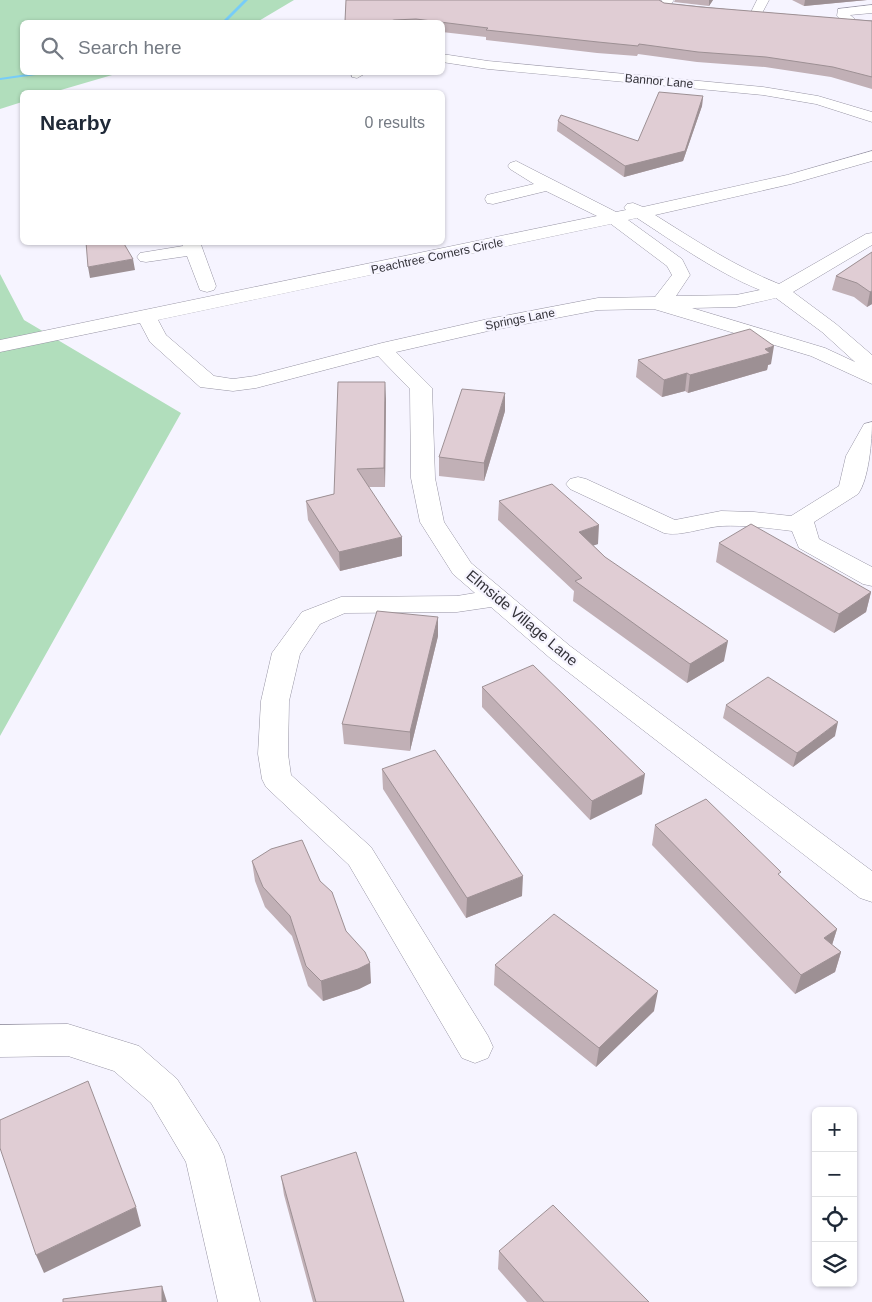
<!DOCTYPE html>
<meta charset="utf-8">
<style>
:root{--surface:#fff;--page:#f2f2f3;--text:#1f2937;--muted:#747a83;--line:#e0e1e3}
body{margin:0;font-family:Helvetica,sans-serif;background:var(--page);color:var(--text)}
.controls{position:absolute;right:15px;bottom:15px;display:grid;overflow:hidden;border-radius:8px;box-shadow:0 1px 4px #0004}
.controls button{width:45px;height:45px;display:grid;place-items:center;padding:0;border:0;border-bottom:1px solid var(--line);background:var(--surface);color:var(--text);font:25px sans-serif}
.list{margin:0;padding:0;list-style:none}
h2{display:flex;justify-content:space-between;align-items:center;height:65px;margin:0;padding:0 20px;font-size:21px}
h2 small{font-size:16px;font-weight:400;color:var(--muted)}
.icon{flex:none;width:28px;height:28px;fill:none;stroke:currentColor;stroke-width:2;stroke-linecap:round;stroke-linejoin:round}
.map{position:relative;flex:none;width:872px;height:1302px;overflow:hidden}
.search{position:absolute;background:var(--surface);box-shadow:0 1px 4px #0004;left:20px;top:20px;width:425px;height:55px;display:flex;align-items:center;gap:12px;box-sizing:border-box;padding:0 18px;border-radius:8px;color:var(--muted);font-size:19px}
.panel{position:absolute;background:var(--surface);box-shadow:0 1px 4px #0004;left:20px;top:90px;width:425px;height:155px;border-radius:8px}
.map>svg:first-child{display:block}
.green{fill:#b1debc}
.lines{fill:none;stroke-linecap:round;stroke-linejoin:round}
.stream{fill:#77ccf8;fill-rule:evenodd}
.minor-casing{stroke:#9794a4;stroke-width:1}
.minor{fill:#fff;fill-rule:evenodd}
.wall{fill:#c1b0b6}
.shaded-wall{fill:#9d9094}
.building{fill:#e0cdd4;stroke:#9d9094}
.labels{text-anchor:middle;stroke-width:4.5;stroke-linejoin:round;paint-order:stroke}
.far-street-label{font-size:12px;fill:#333239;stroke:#f6f4ff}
.street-label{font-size:15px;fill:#333239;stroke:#f6f4ff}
</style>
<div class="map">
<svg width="872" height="1302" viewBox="0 0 872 1302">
<rect width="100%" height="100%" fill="#f6f4ff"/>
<path class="green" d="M0,0H294L257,22H22V72L119,73L54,92H22V102L0,109Z
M0,274L24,320L181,413L0,736Z"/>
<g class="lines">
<path class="stream" d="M244,0H248L226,22H222Z
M41,72H57L0,80V78Z"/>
<g class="minor-casing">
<path id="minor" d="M662,0H674L671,4L751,12L757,0H769L759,19L755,20L663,11L657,7Z
M872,5V13L850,15L856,20L872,21V29L848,27L837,16L838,9Z
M442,54L488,61L763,87L818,96L872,112V122L816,104L763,95L488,69L442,62Z
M351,72H368L357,78L352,77Z
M872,151V161L791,184L655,215C695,240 734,266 779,284L866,234L872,233V245L793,292L836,324L872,355V384L811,356L654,309L598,310L488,331L396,352L432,388L435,478L444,522L471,563L570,646L872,871V902L860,898L550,658L491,607L457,612L345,613L320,624L300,654L289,701L288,754L291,775L371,847L488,1036L493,1047L488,1058L475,1063L462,1058L349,865L266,787L262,779L258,754L261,701L272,653L302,612L341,597L457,596L475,593L453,574L420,522L411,478L410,389L378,356L256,388L233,391L200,387L150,342L140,323L0,352V340L597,216L546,191L493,204L487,203L485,199L487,195L534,184L510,169L508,166L510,163L516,161L616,212L626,210L624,208L627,204L633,203L643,207L787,175ZM637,218C677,244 716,272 760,290L736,295L676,296L690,275L682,259L628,220ZM611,224L667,266L672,275L655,297L598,298L488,319L382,343L255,376L233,379L214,376L166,335L158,320ZM776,298L822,332L855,362L825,348L692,308L736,307Z
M182,242H200L216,286L214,290L207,292L200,290L187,256L146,262L140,261L137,257L140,253L183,246Z
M872,422C872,440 869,479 858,494L814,522L819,539L872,567V586L863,584L799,548L792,531C769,528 745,525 722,526C704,527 680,537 664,533L570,489L566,484L570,479L578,477L586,479L675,520L721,511L754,512L791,516L839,486L846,456L864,424Z
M68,1024L139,1046L177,1079L218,1143L224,1156L260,1302H218L186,1162L151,1103L114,1071L68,1056L0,1057V1025Z"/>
</g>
<use href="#minor" class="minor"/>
</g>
<path class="wall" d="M346,0H661L660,1L664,3L701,7L872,21V89L831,77L765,67L697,62L638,54L637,56L597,53L486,40V37L442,32V22H345Z
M675,0H713L709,6L674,2Z
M792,0H867L804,6Z
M703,96L702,106L683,161L624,177L557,131L558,121L638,141Z
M872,252V304L867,307L854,297L832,290L836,276Z
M638,360L771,364L768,365L767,370L688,393L685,391L662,397L636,377Z
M386,399L385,487H369L402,556L340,571L308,520L306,501L334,494Z
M505,411L484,481L439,476V457Z
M499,501L598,544L593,545L605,557L724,661L687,683L573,601L574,591L498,520Z
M719,543L871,592L866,612L834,633L716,562Z
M438,617V636L410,751L344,744L342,724Z
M482,687L642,794L590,820L482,707Z
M726,705L835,736L793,767L723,718Z
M382,769L522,896L466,918L383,789Z
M655,825L780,876L837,929L832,945L841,952L835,972L795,994L652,845Z
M252,861L320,881L371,983L359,989L323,1001L308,986L292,936L265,907L255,881Z
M495,965L654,1011L596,1067L494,985Z
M281,1176L404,1302H313L284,1195Z
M499,1251L649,1302H527L498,1269Z"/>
<path class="shaded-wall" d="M709,0H713L709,6Z
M805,0H867L804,6Z
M703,96L702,106L683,161L624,177L625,166Z
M133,259L135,270L90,278L88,267Z
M872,291V304L867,307L870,292Z
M774,346L771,364L768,365L767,370L688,393L690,375Z
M687,373L685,391L662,397L664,380Z
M385,382L386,399L385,487L384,468Z
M505,393V411L484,481V463Z
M599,525L598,544L578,551L579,532Z
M402,537V556L340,571L339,552Z
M871,592L866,612L834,633L839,614Z
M438,617V636L410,751V732Z
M728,641L724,661L687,683L690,664Z
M838,722L835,736L793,767L797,753Z
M645,774L642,794L590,820L592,801Z
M523,876L522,896L466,918L467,898Z
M837,929L831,948L824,938Z
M841,952L835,972L795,994L801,975Z
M370,963L371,983L359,989L323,1001L321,981Z
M658,991L654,1011L596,1067L599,1048Z
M136,1207L141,1226L44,1273L36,1255Z
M162,1286L167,1302H162Z"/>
<path class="building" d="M346,0H659L664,3L701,7L872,21V77L833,67L766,57L698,52L639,44L638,46L598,42L486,30L488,28L416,19L394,20L387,22H345V21Z
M659,92L703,96L685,151L625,166L558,121L561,115L638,141Z
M86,242H123L133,259L88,267Z
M872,252V291L870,292L857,283L836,276Z
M750,329L774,346L765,349L770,353L690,375L687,373L664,380L638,360Z
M338,382H385L384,468L357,469L402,537L339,552L306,501L334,494Z
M462,389L505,393L484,463L439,457Z
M552,484L599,525L579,532L605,557L728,641L690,664L575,581L582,578L499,501Z
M751,524L871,592L839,614L719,543Z
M377,611L438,617L410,732L342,724Z
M533,665L645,774L592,801L482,687Z
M768,677L838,722L797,753L726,705Z
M435,750L523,876L467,898L382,769Z
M706,799L781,872L778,874L837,929L824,938L841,952L801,975L655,825Z
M302,840L320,881L332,892L346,931L365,952L370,963L358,969L321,981L306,966L290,916L263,887L252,861L271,849Z
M554,914L658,991L599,1048L495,965Z
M88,1081L136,1207L36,1255L0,1148V1120Z
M356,1152L404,1302H316L281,1176Z
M553,1205L649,1302H544L499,1251Z
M162,1286V1302H63V1299Z"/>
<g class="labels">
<g class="far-street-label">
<text transform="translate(659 81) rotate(5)" y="4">Bannor Lane</text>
<text transform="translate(437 256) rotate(-12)" y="4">Peachtree Corners Circle</text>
<text transform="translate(520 319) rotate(-11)" y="4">Springs Lane</text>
</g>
<g class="street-label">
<text transform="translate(522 618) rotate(40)" y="5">Elmside Village Lane</text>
</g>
</g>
</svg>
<div class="controls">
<button>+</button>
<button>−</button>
<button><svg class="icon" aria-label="locate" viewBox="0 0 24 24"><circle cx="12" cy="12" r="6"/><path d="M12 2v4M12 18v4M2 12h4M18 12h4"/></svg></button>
<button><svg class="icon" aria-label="layers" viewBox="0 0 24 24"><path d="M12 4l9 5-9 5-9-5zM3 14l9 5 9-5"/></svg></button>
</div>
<div class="search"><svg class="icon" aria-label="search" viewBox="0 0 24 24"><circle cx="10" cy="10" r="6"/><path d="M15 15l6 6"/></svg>Search here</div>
<section class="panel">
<h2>Nearby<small>0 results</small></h2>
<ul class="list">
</ul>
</section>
</div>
